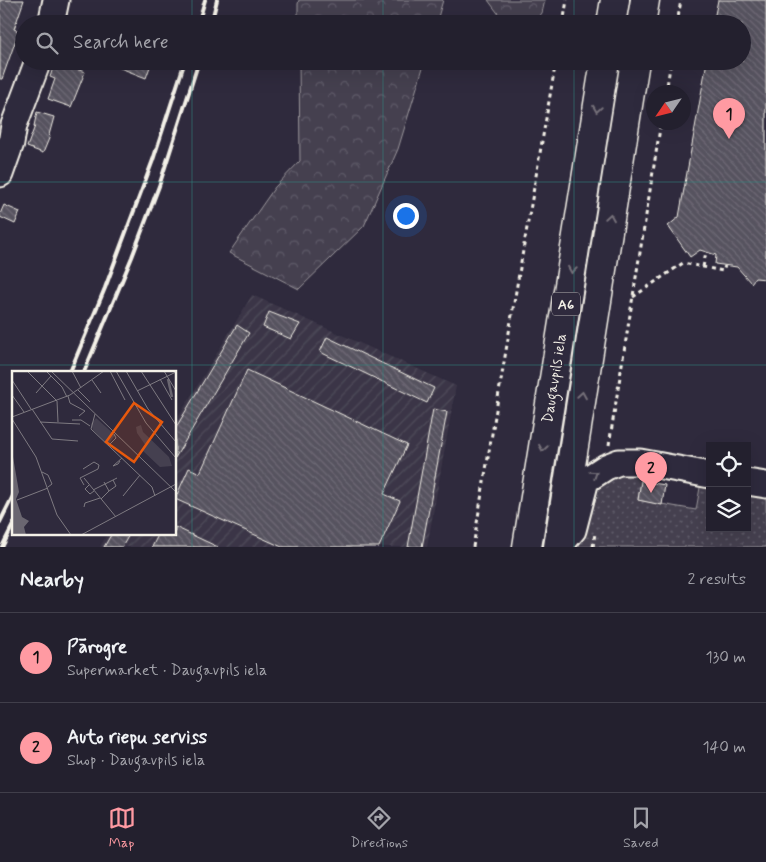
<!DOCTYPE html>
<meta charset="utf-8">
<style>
:root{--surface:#23202e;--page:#2f2d3a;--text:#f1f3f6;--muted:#a3a3aa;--line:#403e4a;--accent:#ff9aa2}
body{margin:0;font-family:Mynerve,sans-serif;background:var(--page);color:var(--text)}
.controls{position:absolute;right:15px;bottom:15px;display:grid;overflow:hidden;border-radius:0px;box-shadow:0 5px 20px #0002}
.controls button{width:45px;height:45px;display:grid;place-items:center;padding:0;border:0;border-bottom:1px solid var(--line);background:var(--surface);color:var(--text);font:25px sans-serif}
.compass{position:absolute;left:646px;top:85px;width:45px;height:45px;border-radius:50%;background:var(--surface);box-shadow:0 5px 20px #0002;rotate:235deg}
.you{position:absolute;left:405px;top:215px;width:18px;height:18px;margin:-12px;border:4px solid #fff;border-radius:50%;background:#1a73e8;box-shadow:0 0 0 8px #1a73e833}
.badge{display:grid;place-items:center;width:32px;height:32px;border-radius:50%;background:var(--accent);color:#111;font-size:16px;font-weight:700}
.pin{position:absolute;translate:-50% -41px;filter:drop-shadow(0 1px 2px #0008)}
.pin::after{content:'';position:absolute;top:26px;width:18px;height:15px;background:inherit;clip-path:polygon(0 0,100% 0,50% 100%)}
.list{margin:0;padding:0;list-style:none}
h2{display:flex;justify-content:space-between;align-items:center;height:65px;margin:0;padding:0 20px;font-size:21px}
h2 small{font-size:16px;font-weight:400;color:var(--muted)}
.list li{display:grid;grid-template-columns:32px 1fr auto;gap:15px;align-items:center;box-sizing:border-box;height:90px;padding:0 20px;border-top:1px solid var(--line)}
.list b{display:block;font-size:19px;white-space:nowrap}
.list p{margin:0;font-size:16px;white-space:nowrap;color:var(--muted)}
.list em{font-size:16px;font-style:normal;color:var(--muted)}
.icon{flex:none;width:28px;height:28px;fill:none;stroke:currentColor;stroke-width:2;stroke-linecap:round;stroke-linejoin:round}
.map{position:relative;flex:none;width:766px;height:547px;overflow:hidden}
.search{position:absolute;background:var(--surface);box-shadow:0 5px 20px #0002;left:15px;right:15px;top:15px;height:55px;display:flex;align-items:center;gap:12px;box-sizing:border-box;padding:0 18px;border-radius:28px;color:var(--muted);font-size:19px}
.sheet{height:245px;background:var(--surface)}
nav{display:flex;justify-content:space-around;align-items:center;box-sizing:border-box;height:70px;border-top:1px solid var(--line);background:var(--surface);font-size:14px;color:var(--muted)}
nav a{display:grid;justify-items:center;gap:2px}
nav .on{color:var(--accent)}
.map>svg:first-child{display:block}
.industrial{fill:url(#industrial-furrows)}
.grass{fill:url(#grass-dots);stroke:#9c989c}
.forest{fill:url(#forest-crowns);stroke:#9c989c}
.building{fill:url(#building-back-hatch);stroke:#f4f1e8}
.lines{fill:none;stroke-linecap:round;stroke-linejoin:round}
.minor-casing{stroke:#f4f1e8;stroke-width:29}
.highway-casing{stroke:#f4f1e8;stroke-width:31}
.path{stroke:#f4f1e8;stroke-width:3;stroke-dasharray:4 4;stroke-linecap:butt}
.minor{stroke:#2f2a3d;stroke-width:25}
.highway{stroke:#2f2a3d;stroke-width:28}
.rail{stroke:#f4f1e8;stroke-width:4}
.oneway{stroke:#747079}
.grid{fill:none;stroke:#318880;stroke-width:1;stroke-opacity:0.55}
.labels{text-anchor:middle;stroke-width:4;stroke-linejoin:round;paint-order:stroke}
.shield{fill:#2f2a3d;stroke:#b9b5b5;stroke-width:1}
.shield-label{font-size:14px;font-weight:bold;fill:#f4f1e8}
.street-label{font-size:15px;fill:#f4f1e8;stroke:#2f2a3d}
.inset-river{fill:none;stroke:#6a6670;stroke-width:2.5}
.inset-road{fill:none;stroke:#7e7a81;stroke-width:1}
.view{fill:#e8590c;fill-opacity:0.15;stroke:#e8590c;stroke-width:2.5}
.inset-edge{fill:none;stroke:#f4f1e8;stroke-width:2.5}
</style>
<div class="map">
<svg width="766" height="547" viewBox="0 0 766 547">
<defs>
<pattern id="industrial-furrows" width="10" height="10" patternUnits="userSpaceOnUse" patternTransform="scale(1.25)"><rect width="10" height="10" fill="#3b3647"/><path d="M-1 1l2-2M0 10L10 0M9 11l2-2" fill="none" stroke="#4e4a59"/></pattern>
<pattern id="grass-dots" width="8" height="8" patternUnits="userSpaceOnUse" patternTransform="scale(1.25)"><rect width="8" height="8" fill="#454050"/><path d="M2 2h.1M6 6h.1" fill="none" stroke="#605c69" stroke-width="1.8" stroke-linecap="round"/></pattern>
<pattern id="forest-crowns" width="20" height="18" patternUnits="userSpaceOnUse" patternTransform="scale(1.25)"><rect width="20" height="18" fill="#454050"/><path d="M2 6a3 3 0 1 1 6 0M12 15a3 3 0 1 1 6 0" fill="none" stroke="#605c69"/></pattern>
<pattern id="building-back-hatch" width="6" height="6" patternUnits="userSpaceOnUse" patternTransform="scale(1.25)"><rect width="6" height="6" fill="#56525f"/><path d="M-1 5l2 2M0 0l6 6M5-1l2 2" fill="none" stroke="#6f6b76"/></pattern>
</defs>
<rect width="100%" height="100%" fill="#2f2a3d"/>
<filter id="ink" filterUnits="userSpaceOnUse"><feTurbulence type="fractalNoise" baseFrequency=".02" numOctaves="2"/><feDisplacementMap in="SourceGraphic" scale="10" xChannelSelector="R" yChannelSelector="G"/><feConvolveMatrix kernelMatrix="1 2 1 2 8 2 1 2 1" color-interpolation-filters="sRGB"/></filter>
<g filter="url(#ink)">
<path class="industrial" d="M252,295L456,386L427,547H100L108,533H175V423Z"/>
<path class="grass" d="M615,61H624L546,547H538Z
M620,469L642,474L638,500L696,510L701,482L710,483V528H747V489L766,492V547H575L584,497Z"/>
<path class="forest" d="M299,0H443L436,24H298V4Z
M488,0H545L542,13L533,24H506Z
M299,61H425L398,149L364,226L299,289L229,253L275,187L300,161Z"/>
<path class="building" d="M0,0H24L14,29L19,31L2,79H0Z
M718,0H766V279L755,278L751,283L737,267L715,264L716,255L700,250L690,257L668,226L679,217L707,61H742V24H713Z
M105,61H152L146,78L105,62Z
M55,62L85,72L71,107L48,99L55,79L50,77Z
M37,112L54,117L49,135L50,136L43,153L27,147L35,126H34Z
M4,205L20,212L15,224L0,217V214Z
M269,312L300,324L291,339L263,327Z
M237,325L249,333L175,458V429Z
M327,337L434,388L427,403L320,352Z
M247,370L407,445L384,494L400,501L379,547H282L175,499L189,468L200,473Z
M433,409L447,412L422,547H408Z
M641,481L665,485L662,505L638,500Z
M175,527L218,547H152L159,533H175Z
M112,533H130L122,547H104Z"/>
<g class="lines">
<g class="minor-casing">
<path id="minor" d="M51,24L56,0
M0,174L11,143L14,125L38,61
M747,482L766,485
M563,542L573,530L586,480L606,467L619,462H640L710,475"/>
</g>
<g class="highway-casing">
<path id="highway" d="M611,24L615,0
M641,24L645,0
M527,547L605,61
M558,547L635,61"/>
</g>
<path class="path" d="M563,24L567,0
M677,24L681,0
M666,92L671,61
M703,267L706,252
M633,297L683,263L723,271L725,266
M609,445L661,122
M473,547L517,285L556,61
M593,547L595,533"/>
<use href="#minor" class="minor"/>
<use href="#highway" class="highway"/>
<path class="rail" d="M198,24L205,0
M211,24L217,0
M70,372L105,288L153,160L185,61
M84,372L132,257L159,186L199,61
M0,522L14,494
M2,547L14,523"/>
</g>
<defs><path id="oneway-chevron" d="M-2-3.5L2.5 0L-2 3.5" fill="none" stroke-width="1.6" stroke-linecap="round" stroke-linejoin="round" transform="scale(1.25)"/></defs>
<g class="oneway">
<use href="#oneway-chevron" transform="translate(597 109) rotate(99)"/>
<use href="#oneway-chevron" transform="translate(610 217) rotate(-81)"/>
<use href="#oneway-chevron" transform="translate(572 270) rotate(99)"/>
<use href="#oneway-chevron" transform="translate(582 395) rotate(-81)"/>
<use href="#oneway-chevron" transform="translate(543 448) rotate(99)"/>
<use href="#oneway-chevron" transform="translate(594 474) rotate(-33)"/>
</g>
</g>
<path class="grid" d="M192,0V24M383,0V24M574,0V24M192,61V547M383,61V547M574,61V547M0,182H766M0,365H766"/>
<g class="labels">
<rect class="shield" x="552" y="292.5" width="28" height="23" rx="4"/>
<g class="shield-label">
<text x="566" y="309">A6</text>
</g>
<g class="street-label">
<text transform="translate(554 378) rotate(-81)" y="5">Daugavpils iela</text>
</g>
</g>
<g transform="translate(12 371)">
<rect width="164" height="164" fill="#2f2a3d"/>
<path d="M84,47L103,64L96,74L81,59L79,53Z" fill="#454050"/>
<path d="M129,54L131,61L157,86L160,95L148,96L130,79L134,75L125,62L124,56Z" fill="#454050"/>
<path d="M0,80L7,121L4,128L10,146L17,150L12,156L14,164H0Z" fill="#6a6670"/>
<path class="inset-river" d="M156,8L160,26"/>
<path class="inset-road" d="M15,0L45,30L46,51M34,0L50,16L55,26M39,0L164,121M60,0L69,17M98,0L113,29M104,0L134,52L164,87M114,0L136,38L164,71M129,0L164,54M152,0L164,20M148,8L160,29M0,9L19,38M80,9L89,22M66,19L78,31M125,20L164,1M24,22L39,5M0,24L12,41M56,25L58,32L73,40L67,45M20,38L40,68L66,70M83,43L79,58L140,116L143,125M0,46L58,24L92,0M0,48L24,86L45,144L59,164M60,49H69L78,55M28,51L68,53M96,75L104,67L102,63M108,90L106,93L101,95L110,87M71,98L82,91L87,94L86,98L68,107L72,114M30,101L36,104L40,113L36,116M72,107L104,146M77,114L73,118L78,123L82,120M81,119L105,107M97,120L104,115L101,109M111,125L128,104M89,128L97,120L92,111M5,129L36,117M72,136L73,132L88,127M69,164L164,113"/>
<path class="view" d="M122,32L150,51L122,91L94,71Z"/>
<rect width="164" height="164" class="inset-edge"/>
</g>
</svg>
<div class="controls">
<button><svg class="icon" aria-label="locate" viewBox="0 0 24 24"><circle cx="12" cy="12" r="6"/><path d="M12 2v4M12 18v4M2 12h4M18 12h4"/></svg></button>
<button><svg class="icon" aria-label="layers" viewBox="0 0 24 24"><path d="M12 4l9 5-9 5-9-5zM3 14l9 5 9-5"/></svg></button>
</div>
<svg class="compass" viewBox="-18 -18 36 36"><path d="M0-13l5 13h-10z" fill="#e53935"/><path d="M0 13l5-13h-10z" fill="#a3a3aa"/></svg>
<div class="you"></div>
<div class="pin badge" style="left:729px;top:139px">1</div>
<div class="pin badge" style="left:651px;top:493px">2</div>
<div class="search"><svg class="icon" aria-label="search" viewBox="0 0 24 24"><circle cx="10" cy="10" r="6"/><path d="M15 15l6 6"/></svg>Search here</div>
</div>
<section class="sheet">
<h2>Nearby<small>2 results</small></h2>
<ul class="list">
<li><span class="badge">1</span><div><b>Pārogre</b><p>Supermarket · Daugavpils iela</p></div><em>130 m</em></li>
<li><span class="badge">2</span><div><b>Auto riepu serviss</b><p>Shop · Daugavpils iela</p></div><em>140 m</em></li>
</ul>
</section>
<nav>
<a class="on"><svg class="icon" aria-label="map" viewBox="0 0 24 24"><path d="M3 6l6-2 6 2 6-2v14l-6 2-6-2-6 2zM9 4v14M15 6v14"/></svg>Map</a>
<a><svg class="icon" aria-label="directions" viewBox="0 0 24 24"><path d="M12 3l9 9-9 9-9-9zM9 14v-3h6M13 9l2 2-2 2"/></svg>Directions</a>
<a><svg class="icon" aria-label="saved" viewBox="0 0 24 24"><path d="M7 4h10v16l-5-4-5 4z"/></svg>Saved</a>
</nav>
